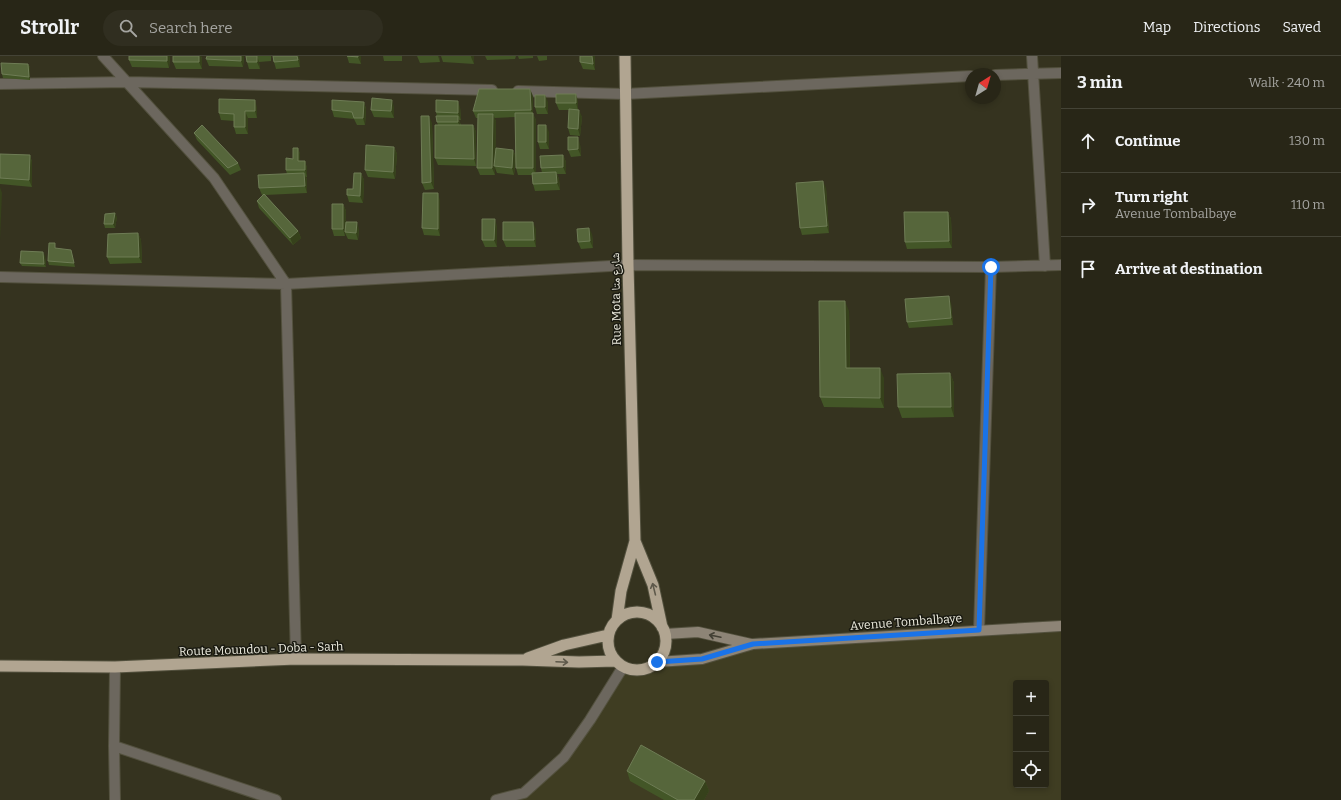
<!DOCTYPE html>
<meta charset="utf-8">
<style>
:root{--surface:#282617;--page:#302e20;--text:#f1f3f6;--muted:#a5a5a1;--line:#444336}
body{margin:0;font-family:Bitter,"Noto Naskh Arabic",serif;background:var(--page);color:var(--text)}
.controls{position:absolute;right:12px;bottom:12px;display:grid;overflow:hidden;border-radius:4px;box-shadow:0 2px 6px #0003}
.controls button{width:36px;height:36px;display:grid;place-items:center;padding:0;border:0;border-bottom:1px solid var(--line);background:var(--surface);color:var(--text);font:20px sans-serif}
.compass{position:absolute;left:965px;top:12px;width:36px;height:36px;border-radius:50%;background:var(--surface);box-shadow:0 2px 6px #0003;rotate:37deg}
.stop{position:absolute;width:12px;height:12px;margin:-9px;border:3px solid #1a73e8;border-radius:50%;background:#fff}
.stop.end{background:#1a73e8;border-color:#fff;box-shadow:0 1px 4px #0008}
.list{margin:0;padding:0;list-style:none}
h2{display:flex;justify-content:space-between;align-items:center;height:52px;margin:0;padding:0 16px;font-size:17px}
h2 small{font-size:13px;font-weight:400;color:var(--muted)}
.list li{display:grid;grid-template-columns:26px 1fr auto;gap:12px;align-items:center;box-sizing:border-box;height:64px;padding:0 16px;border-top:1px solid var(--line)}
.list b{display:block;font-size:15px;white-space:nowrap}
.list p{margin:0;font-size:13px;white-space:nowrap;color:var(--muted)}
.list em{font-size:13px;font-style:normal;color:var(--muted)}
.icon{flex:none;width:22px;height:22px;fill:none;stroke:currentColor;stroke-width:2;stroke-linecap:round;stroke-linejoin:round}
.map{position:relative;flex:none;width:1061px;height:744px;overflow:hidden}
header{display:flex;align-items:center;gap:24px;box-sizing:border-box;height:56px;padding:0 20px;background:var(--surface);border-bottom:1px solid var(--line)}
header strong{font-size:19px}
nav{display:flex;gap:22px;margin-inline-start:auto;font-size:14px}
.search{width:280px;height:36px;background:var(--page);display:flex;align-items:center;gap:10px;box-sizing:border-box;padding:0 14px;border-radius:22px;color:var(--muted);font-size:15px}
main{display:flex}
aside{flex:1;background:var(--surface)}
.map>svg:first-child{display:block}
.built{fill:#3f3d22;fill-rule:evenodd}
.lines{fill:none;stroke-linecap:round;stroke-linejoin:round}
.minor-casing{stroke:#53513e;stroke-width:12}
.secondary-casing{stroke:#53513e;stroke-width:12}
.trunk-casing{stroke:#53513e;stroke-width:13}
.minor{stroke:#6c675e;stroke-width:10}
.secondary{stroke:#8d8476;stroke-width:10}
.trunk{stroke:#b1a591;stroke-width:11}
.wall{fill:#435627}
.shaded-wall{fill:#36411b}
.building{fill:#56663b;stroke:#6e7c55}
.oneway{stroke:#5e594b}
.oneway2{stroke:#434035}
.route{stroke:#1a73e8;stroke-width:5}
.labels{text-anchor:middle;stroke-width:3;stroke-linejoin:round;paint-order:stroke}
.street-label{font-size:12px;fill:#f0efe2;stroke:#1b1b12}
</style>
<header>
<strong>Strollr</strong>
<div class="search"><svg class="icon" aria-label="search" viewBox="0 0 24 24"><circle cx="10" cy="10" r="6"/><path d="M15 15l6 6"/></svg>Search here</div>
<nav><a>Map</a><a>Directions</a><a>Saved</a></nav>
</header>
<main>
<div class="map">
<svg width="1061" height="744" viewBox="0 0 1061 744">
<rect width="100%" height="100%" fill="#35331f"/>
<path class="built" d="M1061,570V744H521L524,737L564,701L623,611L635,615L647,613L657,606L702,603L753,588ZM1016,627H1046V729H1016Z"/>
<g class="lines">
<g class="minor-casing">
<path id="minor" d="M103,0L214,122L286,228L296,603
M1032,0L1045,210
M995,19L1061,17
M0,28L127,26L492,34
M518,35L625,38L971,20
M0,221L286,228L628,209L991,211L1061,209
M979,574L991,211
M114,690L276,744
M115,744L114,690L115,611
M496,744L524,737L564,701L590,664L623,611"/>
</g>
<g class="secondary-casing">
<path id="secondary" d="M665,578L698,576L751,588
M657,606L702,603L753,588L1061,570"/>
</g>
<g class="trunk-casing">
<path id="trunk" d="M635,485L653,529L662,571
M608 585a29 29 0 1 1 58 0a29 29 0 1 1-58 0Z
M617,564L621,535L635,485L628,209L625,0
M528,602L564,589L608,579
M0,610L115,611L296,603L523,604L579,606L615,605"/>
</g>
<use href="#minor" class="minor"/>
<use href="#secondary" class="secondary"/>
<use href="#trunk" class="trunk"/>
</g>
<path class="wall" d="M129,0H170L169,12L132,11L129,4Z
M173,0H201L202,3V13H176L173,6Z
M207,0H244L243,11L209,10L206,3Z
M246,0H271V5L259,6L260,13H249L247,6Z
M273,0H299L300,11L276,13L274,6Z
M347,0H361V8L349,7Z
M383,0H402V5H384Z
M417,0H439L440,6L420,7Z
M441,0H474V8L443,6Z
M485,0H516L515,3L487,4Z
M518,0H533V2L519,3Z
M537,0H547V4L539,5Z
M595,0V14L583,13L580,6Z
M28,8L30,11V24L3,22L2,18Z
M533,40V58L536,64V117H542L541,112L563,99L566,106V118H557L559,123L560,134L535,135L533,128L532,119H518L516,112L515,61L494,62L496,65L495,101L513,94L516,101L514,119L497,117L495,112V119H480L477,112L478,62H476L473,55Z
M578,45V54L582,61L580,80L570,79L568,72L569,54H559L556,47Z
M364,46L366,53L365,69H357L354,63L334,61L332,54Z
M548,46V58H537L535,51Z
M257,51V62H248V78H236L234,71V65L221,64L219,57Z
M394,51V62L374,61L371,54Z
M460,51L461,64H459L461,69H473L476,76V110L438,109L435,102L438,69L437,66V60L436,56Z
M432,67L434,133L425,134L422,127Z
M549,76V93H540L538,86Z
M194,77L238,107L241,114L230,119L197,84Z
M580,88L581,100L571,101L568,94Z
M394,91L397,98L395,123L368,121L365,114Z
M298,92L300,98V105H305L307,112V121H306L307,124V137L265,139L298,175L301,182L293,189L259,152L257,145L264,139H262L259,132L287,118L286,114L293,103Z
M0,98L30,99L32,106V131L0,128Z
M361,117L364,124L363,147L349,146L347,139L353,133Z
M826,132L829,177L802,179L800,172Z
M440,144V180L424,179L422,172Z
M343,148L346,155L345,173H359L358,184L348,183L345,177V180H334L332,173Z
M948,156L951,163L952,192L907,193L905,186Z
M117,161L115,172H105L104,168Z
M497,170V191H485L482,184Z
M536,173V191H506L503,184Z
M138,177L141,184L142,207L110,208L107,201Z
M592,178L593,192L581,193L578,186Z
M56,192L72,198L75,211L49,209L48,205Z
M45,200L46,211L22,210L20,207Z
M951,247L953,269L909,272L907,266Z
M849,255L850,312L884,322V352L824,351L820,341Z
M950,317L954,327V361L902,362L898,351Z
M627,715L705,725L709,735L704,744H664L630,725Z"/>
<path class="shaded-wall" d="M167,0H170L169,12L167,5Z
M199,0H201L202,3V13L199,6Z
M241,0H244L243,11L241,5Z
M257,0L259,6L260,13L257,6Z
M297,0H299L300,11L298,4Z
M358,0H361V8L358,1Z
M438,0H439L440,6Z
M471,0H474V8L471,1Z
M592,0H595V14L593,8Z
M28,8L30,11V24L29,21Z
M530,33L533,40V58L536,64V119L533,112V60L531,54Z
M576,38L578,45V54L576,47Z
M545,39L548,46V58L545,51Z
M255,44L257,51V62L255,55Z
M392,44L394,51V62L391,55Z
M458,45L460,51L461,64L458,57Z
M364,46L366,53L365,69L363,62Z
M579,54L582,61L580,80L578,73Z
M245,55L248,62V78L245,71Z
M493,58L496,65L495,119L492,112Z
M429,60L432,67L434,133L431,126Z
M458,60L460,67L461,73L458,66Z
M473,69L476,76V110L474,103Z
M546,69L549,76V93L546,86Z
M578,81L580,88L581,100L578,93Z
M394,91L397,98L395,123L393,116Z
M298,92L300,98V112L298,105Z
M513,94L516,101L514,119L512,112Z
M30,99L32,106V131L29,124Z
M563,99L566,106V118L563,111Z
M305,105L307,112V121L305,114Z
M556,116L559,123L560,134L557,127Z
M304,117L307,124V137L305,130Z
M361,117L364,124L363,147L360,140Z
M823,125L826,132L829,177L827,170Z
M0,131L2,137L0,184Z
M438,137L440,144V180L438,173Z
M343,148L346,155L345,180L343,173Z
M948,156L951,163L952,192L949,185Z
M115,157L117,161L115,172L113,168Z
M495,163L497,170V191L494,184Z
M357,166L359,173L358,184L356,177Z
M533,166L536,173V191L534,184Z
M589,172L592,178L593,192L590,185Z
M298,175L301,182L293,189L290,182Z
M138,177L141,184L142,207L139,201Z
M43,196L45,200L46,211L44,208Z
M949,240L951,247L953,269L951,262Z
M845,245L849,255L850,322L846,312Z
M880,312L884,322V352L880,342Z
M950,317L954,327V361L951,351Z
M705,725L709,735L704,744H694Z"/>
<path class="building" d="M129,0H167V5L129,4Z
M173,0H199V6H173Z
M207,0H241V5L206,3Z
M246,0H257V6H247Z
M273,0H297L298,4L274,6Z
M347,0H358V1Z
M580,0H592L593,8L580,6Z
M1,7L28,8L29,21L2,18Z
M479,33H530L531,54L473,55Z
M556,38H576V47H556Z
M535,39H545V51H535Z
M372,42L392,44L391,55L371,54Z
M219,43L255,44V55H245V71H234V58L219,57Z
M332,44L364,46L363,62H354L352,56L332,54Z
M436,44L458,45V57L436,56Z
M569,53L579,54L578,73L568,72Z
M515,57H533V112H516Z
M478,58H493L492,112H477Z
M421,60H429L431,126L422,127Z
M436,60H458V66H437Z
M202,69L238,107L228,112L194,77Z
M435,69H473L474,103L435,102Z
M538,69H546V86H538Z
M568,81H578V93L568,94Z
M366,89L394,91L393,116L365,114Z
M293,92H298V105H305V114H286V102L293,103Z
M496,92L513,94L512,112L494,110Z
M0,98L30,99L29,124L0,122Z
M563,99V111L541,112L540,100Z
M556,116L557,127L533,128L532,117Z
M304,117L305,130L259,132L258,119Z
M354,117H361L360,140L347,139V133H353Z
M823,125L827,170L800,172L796,127Z
M423,137H438V173L422,172Z
M264,138L298,175L290,182L257,145Z
M332,148H343V173H332Z
M904,156H948L949,185L905,186Z
M115,157L113,168H104L105,158Z
M482,163H495L494,184H482Z
M346,166H357L356,177L345,176Z
M503,166H533L534,184H503Z
M589,172L590,185L578,186L577,173Z
M138,177L139,201H107L108,178Z
M49,187H55V192L71,194L74,207L48,205Z
M21,195L43,196L44,208L20,207Z
M949,240L951,262L907,266L905,243Z
M819,245H845L846,312H880V342L820,341Z
M950,317L951,351H898L897,318Z
M641,689L705,725L694,744H678L627,715Z"/>
<defs><path id="oneway-shaft" d="M-6 0H5M1.5-3L5.5 0L1.5 3" fill="none" stroke-width="1.6" stroke-linecap="round" stroke-linejoin="round"/></defs>
<g class="oneway">
<use href="#oneway-shaft" transform="translate(654 533) rotate(-104)"/>
<use href="#oneway-shaft" transform="translate(562 606) rotate(3)"/>
</g>
<use class="oneway2" href="#oneway-shaft" transform="translate(715 580) rotate(-168)"/>
<g class="lines">
<path class="route" d="M657,606L702,603L753,588L979,574L991,211"/>
</g>
<g class="labels">
<g class="street-label">
<text transform="translate(616 243) rotate(-91)" y="4">Rue Mota شارع متا</text>
<text transform="translate(906 566) rotate(-4)" y="4">Avenue Tombalbaye</text>
<text transform="translate(261 593) rotate(-2)" y="4">Route Moundou - Doba - Sarh</text>
</g>
</g>
</svg>
<div class="controls">
<button>+</button>
<button>−</button>
<button><svg class="icon" aria-label="locate" viewBox="0 0 24 24"><circle cx="12" cy="12" r="6"/><path d="M12 2v4M12 18v4M2 12h4M18 12h4"/></svg></button>
</div>
<svg class="compass" viewBox="-18 -18 36 36"><path d="M0-13l5 13h-10z" fill="#e53935"/><path d="M0 13l5-13h-10z" fill="#a5a5a1"/></svg>
<div class="stop" style="left:991px;top:211px"></div>
<div class="stop end" style="left:657px;top:606px"></div>
</div>
<aside>
<h2>3 min<small>Walk · 240 m</small></h2>
<ul class="list">
<li><svg class="icon" aria-label="ahead" viewBox="0 0 24 24"><path d="M12 20V5M6 11l6-6 6 6"/></svg><div><b>Continue</b></div><em>130 m</em></li>
<li><svg class="icon" aria-label="right" viewBox="0 0 24 24"><path d="M7 20v-9h11M14 6l5 5-5 5"/></svg><div><b>Turn right</b><p>Avenue Tombalbaye</p></div><em>110 m</em></li>
<li><svg class="icon" aria-label="arrive" viewBox="0 0 24 24"><path d="M6 21V4h12l-3 4 3 4H6"/></svg><div><b>Arrive at destination</b></div></li>
</ul>
</aside>
</main>
